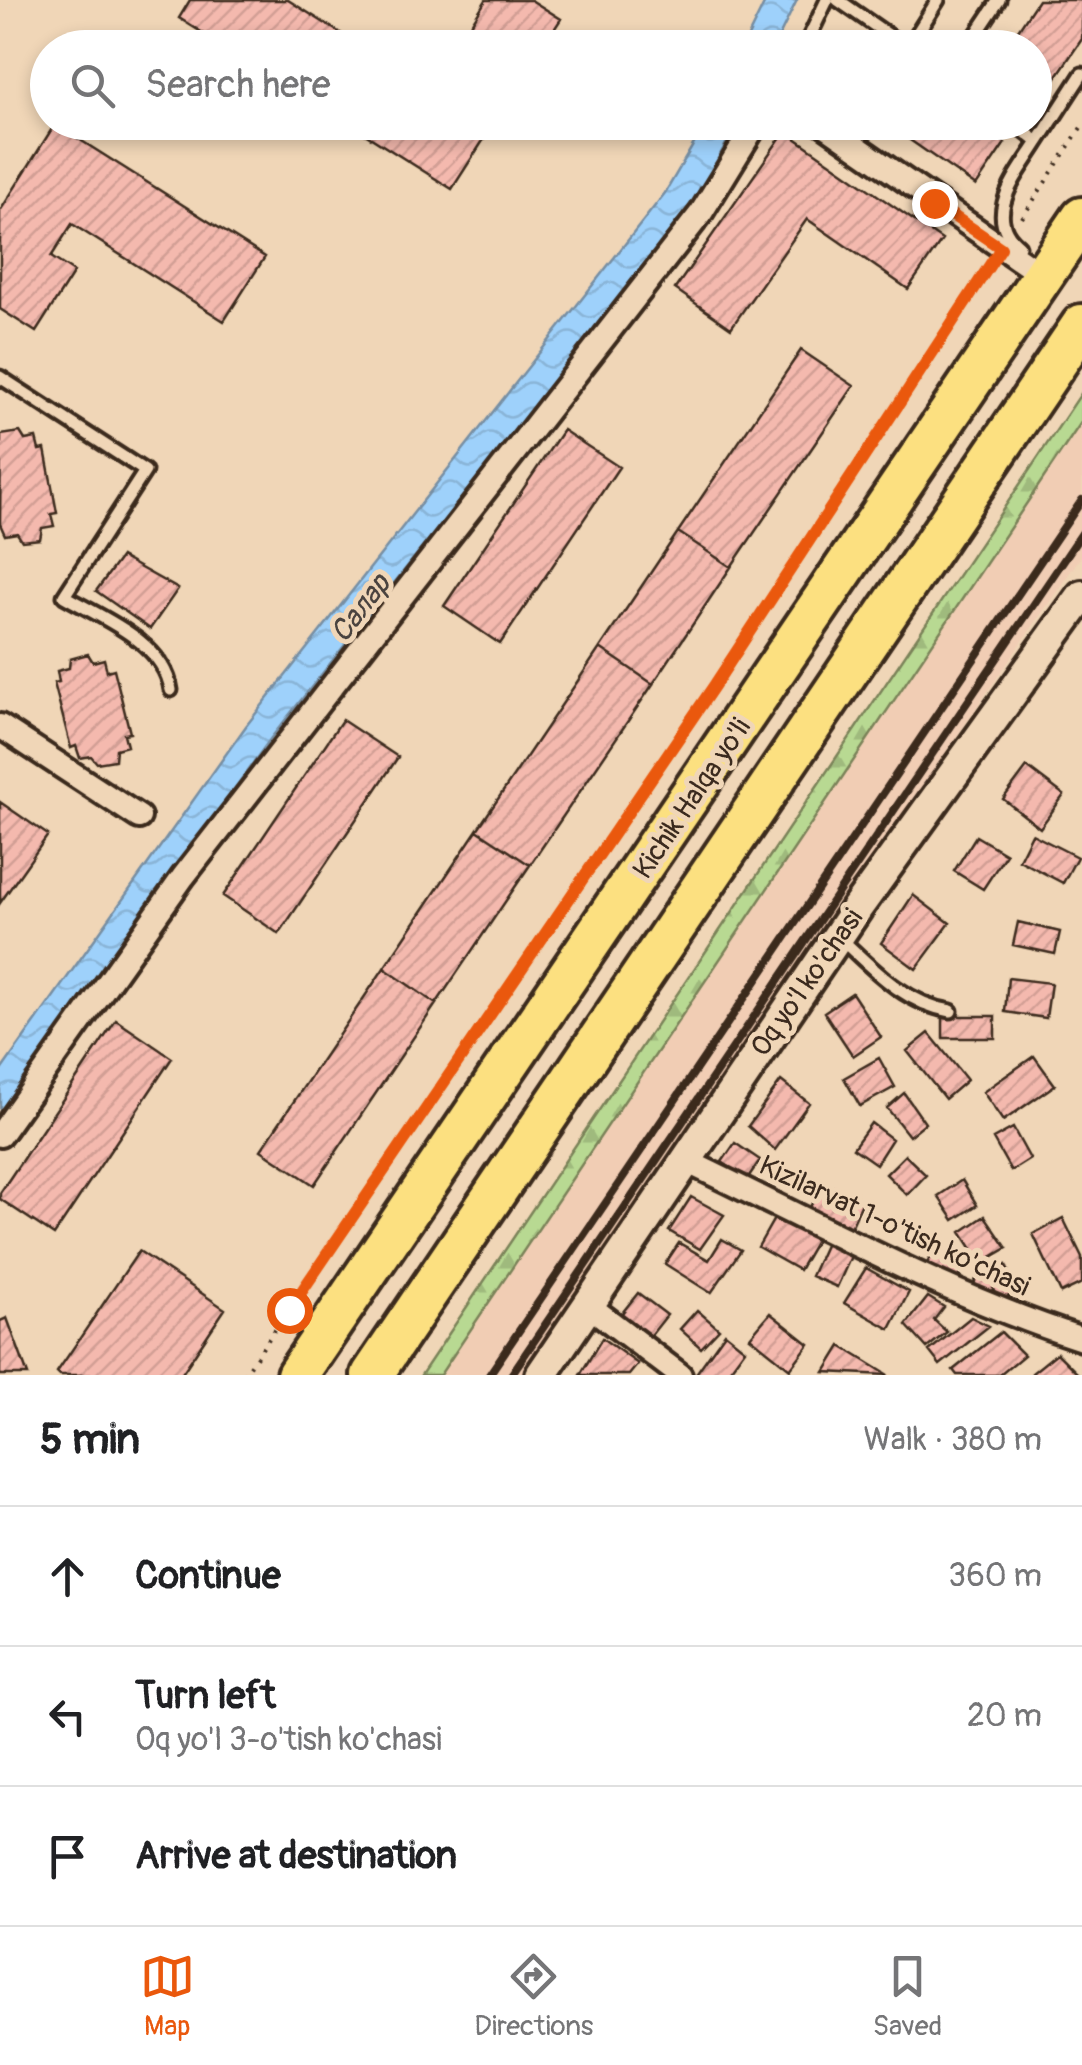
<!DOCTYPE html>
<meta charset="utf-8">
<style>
:root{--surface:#fff;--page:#f6f6f6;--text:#202124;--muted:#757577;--line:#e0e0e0;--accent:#ea580c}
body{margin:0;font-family:Pangolin,sans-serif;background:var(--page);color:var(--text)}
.stop{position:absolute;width:30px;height:30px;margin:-22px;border:8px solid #ea580c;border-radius:50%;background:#fff}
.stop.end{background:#ea580c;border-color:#fff;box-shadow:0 2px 10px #0008}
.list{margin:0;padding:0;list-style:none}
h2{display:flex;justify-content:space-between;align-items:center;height:130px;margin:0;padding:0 40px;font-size:42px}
h2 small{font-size:32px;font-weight:400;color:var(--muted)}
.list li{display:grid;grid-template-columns:65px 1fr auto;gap:30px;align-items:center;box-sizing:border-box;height:140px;padding:0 40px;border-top:2px solid var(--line)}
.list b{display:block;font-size:38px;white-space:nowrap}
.list p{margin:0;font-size:32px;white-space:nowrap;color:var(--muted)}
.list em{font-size:32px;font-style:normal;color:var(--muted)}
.icon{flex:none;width:55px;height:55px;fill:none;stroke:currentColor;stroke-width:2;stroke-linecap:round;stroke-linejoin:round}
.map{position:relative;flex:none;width:1082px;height:1375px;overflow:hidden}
.search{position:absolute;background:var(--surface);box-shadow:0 5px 15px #0003;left:30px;right:30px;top:30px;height:110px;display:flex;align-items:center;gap:25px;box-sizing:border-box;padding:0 35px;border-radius:55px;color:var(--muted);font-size:38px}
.sheet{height:550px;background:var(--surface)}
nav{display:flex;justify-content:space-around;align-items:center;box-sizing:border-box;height:140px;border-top:2px solid var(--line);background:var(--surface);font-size:28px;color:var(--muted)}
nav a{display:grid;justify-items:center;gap:5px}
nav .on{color:var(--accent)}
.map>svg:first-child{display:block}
.built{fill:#f1cdb4}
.forest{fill:url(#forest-firs);stroke:#7a8258;stroke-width:2.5}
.water{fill:url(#water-waves);stroke:#768ea3;stroke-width:2.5}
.building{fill:url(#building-hatch);stroke:#3b2a1e;stroke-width:2.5}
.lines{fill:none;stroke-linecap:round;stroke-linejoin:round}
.service-casing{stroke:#3b2a1e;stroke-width:19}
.minor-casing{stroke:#3b2a1e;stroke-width:30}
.tertiary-casing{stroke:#3b2a1e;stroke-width:38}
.trunk-casing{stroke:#3b2a1e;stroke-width:48}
.path{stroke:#3b2a1e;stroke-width:4;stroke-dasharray:2.5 8;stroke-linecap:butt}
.service{stroke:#f0d6b7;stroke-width:11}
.minor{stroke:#f0d6b7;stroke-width:22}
.tertiary{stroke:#f0d6b7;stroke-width:30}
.trunk{stroke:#fce080;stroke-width:40}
.rail{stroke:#3b2a1e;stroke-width:8}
.route{stroke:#ea580c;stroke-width:12}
.labels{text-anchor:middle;stroke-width:10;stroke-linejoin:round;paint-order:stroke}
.street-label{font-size:28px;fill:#3b2a1e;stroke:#f0d6b7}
.water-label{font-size:30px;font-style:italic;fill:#4a433f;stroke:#f0d6b7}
</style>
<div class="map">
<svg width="1082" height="1375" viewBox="0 0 1082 1375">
<defs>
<pattern id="forest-firs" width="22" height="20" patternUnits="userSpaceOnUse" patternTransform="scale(2.5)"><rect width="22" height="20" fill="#b8d992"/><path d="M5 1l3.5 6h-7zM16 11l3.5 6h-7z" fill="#9fba7d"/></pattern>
<pattern id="water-waves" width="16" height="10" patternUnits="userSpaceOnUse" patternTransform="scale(2.5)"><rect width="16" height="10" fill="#9ed1fb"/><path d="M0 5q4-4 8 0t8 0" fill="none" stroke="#89b4d7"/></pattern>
<pattern id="building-hatch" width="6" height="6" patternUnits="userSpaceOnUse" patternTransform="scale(2.5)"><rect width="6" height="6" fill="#f4b9ae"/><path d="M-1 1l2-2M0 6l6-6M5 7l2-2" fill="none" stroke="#d29f95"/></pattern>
</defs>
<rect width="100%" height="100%" fill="#f0d6b7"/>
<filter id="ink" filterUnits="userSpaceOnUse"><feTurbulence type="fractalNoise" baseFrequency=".01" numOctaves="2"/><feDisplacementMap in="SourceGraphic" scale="20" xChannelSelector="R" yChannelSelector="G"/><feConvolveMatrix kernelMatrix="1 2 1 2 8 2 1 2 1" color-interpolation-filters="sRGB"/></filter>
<g filter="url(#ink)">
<path class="built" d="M1082,420V555L813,945L526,1375H439Z"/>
<path class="forest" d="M1082,392V421L440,1375H421Z"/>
<path class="water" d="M766,0H797L774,47H743Z
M706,123H737L691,209L271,738L0,1113V1072L246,726L665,193Z"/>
<path class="building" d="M190,0H288L364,48H227L179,18Z
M486,0H531L561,19L542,48H456Z
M1038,0H1082V39L1035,108L1034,48H1006Z
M346,122H495L452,189Z
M884,122H975L1005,143L976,186Z
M55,124L265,257L224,321L72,224L51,257L74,272L36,332L0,309V211Z
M785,131L942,240L908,289L807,219L731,328L675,289Z
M801,350L854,386L731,567L678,532Z
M563,430L619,467L500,644L444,606Z
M20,432L25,440L36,438L39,450L45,449L57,513L51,514L54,526L42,528L40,539L22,541L17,533L5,535L0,524L1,435Z
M678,532L731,567L653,684L600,648Z
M121,557L178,589L150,629L96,591Z
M600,648L653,684L530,865L477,830Z
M88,654L93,662L104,659L107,671L114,669L130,733L124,734L127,746L116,749L115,760L97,763L91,756L80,758L76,746L71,748L54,683L59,682L57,671L69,668L70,659Z
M342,720L398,757L279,934L223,896Z
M1027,767L1064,795L1040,828L1003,799Z
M0,802L48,835L0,903Z
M477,830L530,865L436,1004L384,968Z
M1032,834L1077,857L1063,883L1019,860Z
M976,836L1006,854L983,889L954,871Z
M913,895L950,923L916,969L881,943Z
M1018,922L1060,932L1055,954L1013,945Z
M384,968L436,1004L314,1185L261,1150Z
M1008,978L1051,983L1046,1018L1005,1012Z
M852,993L881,1037L853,1056L824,1012Z
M943,1016H995V1038H943Z
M116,1020L172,1058L54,1235L0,1199V1193Z
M929,1033L967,1080L945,1099L907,1051Z
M1034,1056L1055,1085L1003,1121L983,1092Z
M879,1058L895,1087L860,1106L844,1078Z
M781,1081L809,1103L775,1150L748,1126Z
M904,1093L925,1123L909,1136L887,1108Z
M871,1123L892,1139L876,1164L853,1148Z
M1013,1128L1030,1159L1011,1171L993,1139Z
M735,1143L760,1160L747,1179L722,1162Z
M905,1155L926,1175L907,1195L886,1174Z
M962,1180L977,1205L954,1220L938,1196Z
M823,1182L862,1203L849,1232L808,1211Z
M691,1197L724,1215L700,1249L669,1231Z
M985,1216L1007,1248L981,1263L961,1232Z
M775,1217L817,1239L799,1270L758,1247Z
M1063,1218L1082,1257V1283L1061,1293L1033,1234Z
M722,1239L741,1250L711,1293L665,1264L679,1243L709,1260Z
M826,1243L852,1254L837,1287L811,1276Z
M936,1247L966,1262L957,1282L925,1267Z
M139,1251L225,1309L181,1375H60L57,1372Z
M1006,1265L1016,1293L998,1301L993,1289L987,1297L971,1288L978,1276Z
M866,1268L909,1292L890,1329L844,1303Z
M638,1293L667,1315L648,1339L618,1318Z
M928,1297L944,1307L934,1320L947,1332L927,1348L906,1325Z
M697,1310L719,1329L701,1348L680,1329Z
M770,1313L809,1344L790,1369L750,1337Z
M971,1317L989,1326L940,1365L929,1351Z
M7,1318L28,1375H0V1321Z
M1001,1332L1024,1355L1000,1375H957L953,1370Z
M725,1333L745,1349L726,1375H695Z
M602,1338L638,1364L629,1375H580Z
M841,1346L888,1375L825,1372Z
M1057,1353L1079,1375H1033L1032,1373Z"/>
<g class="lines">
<g class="service-casing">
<path id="service" d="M838,0L907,48
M804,48L827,0
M908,48L938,0
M967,48L999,0
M1012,122L1038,142C1019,173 980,216 1019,246
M1038,142L1082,74
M0,377L145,471L64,596C102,618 164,642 171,690
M841,939C873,969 905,1004 951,1011"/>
</g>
<g class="minor-casing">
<path id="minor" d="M821,122L1043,276
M0,726L139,817
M0,1135L183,877L701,213L757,122
M684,1160C814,1222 945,1295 1082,1339
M588,1305L680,1375"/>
</g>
<g class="tertiary-casing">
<path id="tertiary" d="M541,1375L857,908L1082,596"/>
</g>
<g class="trunk-casing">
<path id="trunk" d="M297,1375L1082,218
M372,1375L1082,325"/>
</g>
<path class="path" d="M1022,218L1082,126
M244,1375L715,686L989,267"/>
<use href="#service" class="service"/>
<use href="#minor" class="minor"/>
<use href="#tertiary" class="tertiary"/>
<use href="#trunk" class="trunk"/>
<path class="rail" d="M489,1375L1082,500
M511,1375L1082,533"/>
</g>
</g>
<g class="lines" filter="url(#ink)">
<path class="route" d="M289,1310L714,686L1001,248L934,203"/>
</g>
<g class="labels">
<g class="street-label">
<text transform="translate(691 798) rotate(-56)" y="10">Kichik Halqa yo'li</text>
<text transform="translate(806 982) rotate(-55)" y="10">Oq yo'l ko'chasi</text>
<text transform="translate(895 1225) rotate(25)" y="10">Kizilarvat 1-o'tish ko'chasi</text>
</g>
<g class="water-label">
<text transform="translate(360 608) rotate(-52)" y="10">Салар</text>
</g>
</g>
</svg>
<div class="stop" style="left:289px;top:1310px"></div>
<div class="stop end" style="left:934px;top:203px"></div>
<div class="search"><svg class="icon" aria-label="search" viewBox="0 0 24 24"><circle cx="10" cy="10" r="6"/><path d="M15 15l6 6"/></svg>Search here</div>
</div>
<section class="sheet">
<h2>5 min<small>Walk · 380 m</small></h2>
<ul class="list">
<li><svg class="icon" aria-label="ahead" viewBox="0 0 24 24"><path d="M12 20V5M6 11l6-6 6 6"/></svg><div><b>Continue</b></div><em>360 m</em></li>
<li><svg class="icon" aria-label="left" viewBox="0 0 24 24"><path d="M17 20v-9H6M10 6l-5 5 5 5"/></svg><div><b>Turn left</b><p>Oq yo'l 3-o'tish ko'chasi</p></div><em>20 m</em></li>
<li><svg class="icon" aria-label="arrive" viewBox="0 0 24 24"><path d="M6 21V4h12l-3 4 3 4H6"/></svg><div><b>Arrive at destination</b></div></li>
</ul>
</section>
<nav>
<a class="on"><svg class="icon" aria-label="map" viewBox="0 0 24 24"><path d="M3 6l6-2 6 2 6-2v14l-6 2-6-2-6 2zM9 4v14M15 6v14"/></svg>Map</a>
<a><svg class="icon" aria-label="directions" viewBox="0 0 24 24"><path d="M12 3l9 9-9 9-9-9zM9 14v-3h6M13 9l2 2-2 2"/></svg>Directions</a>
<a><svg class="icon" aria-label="saved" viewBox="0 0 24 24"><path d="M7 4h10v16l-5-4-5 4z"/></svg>Saved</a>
</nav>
